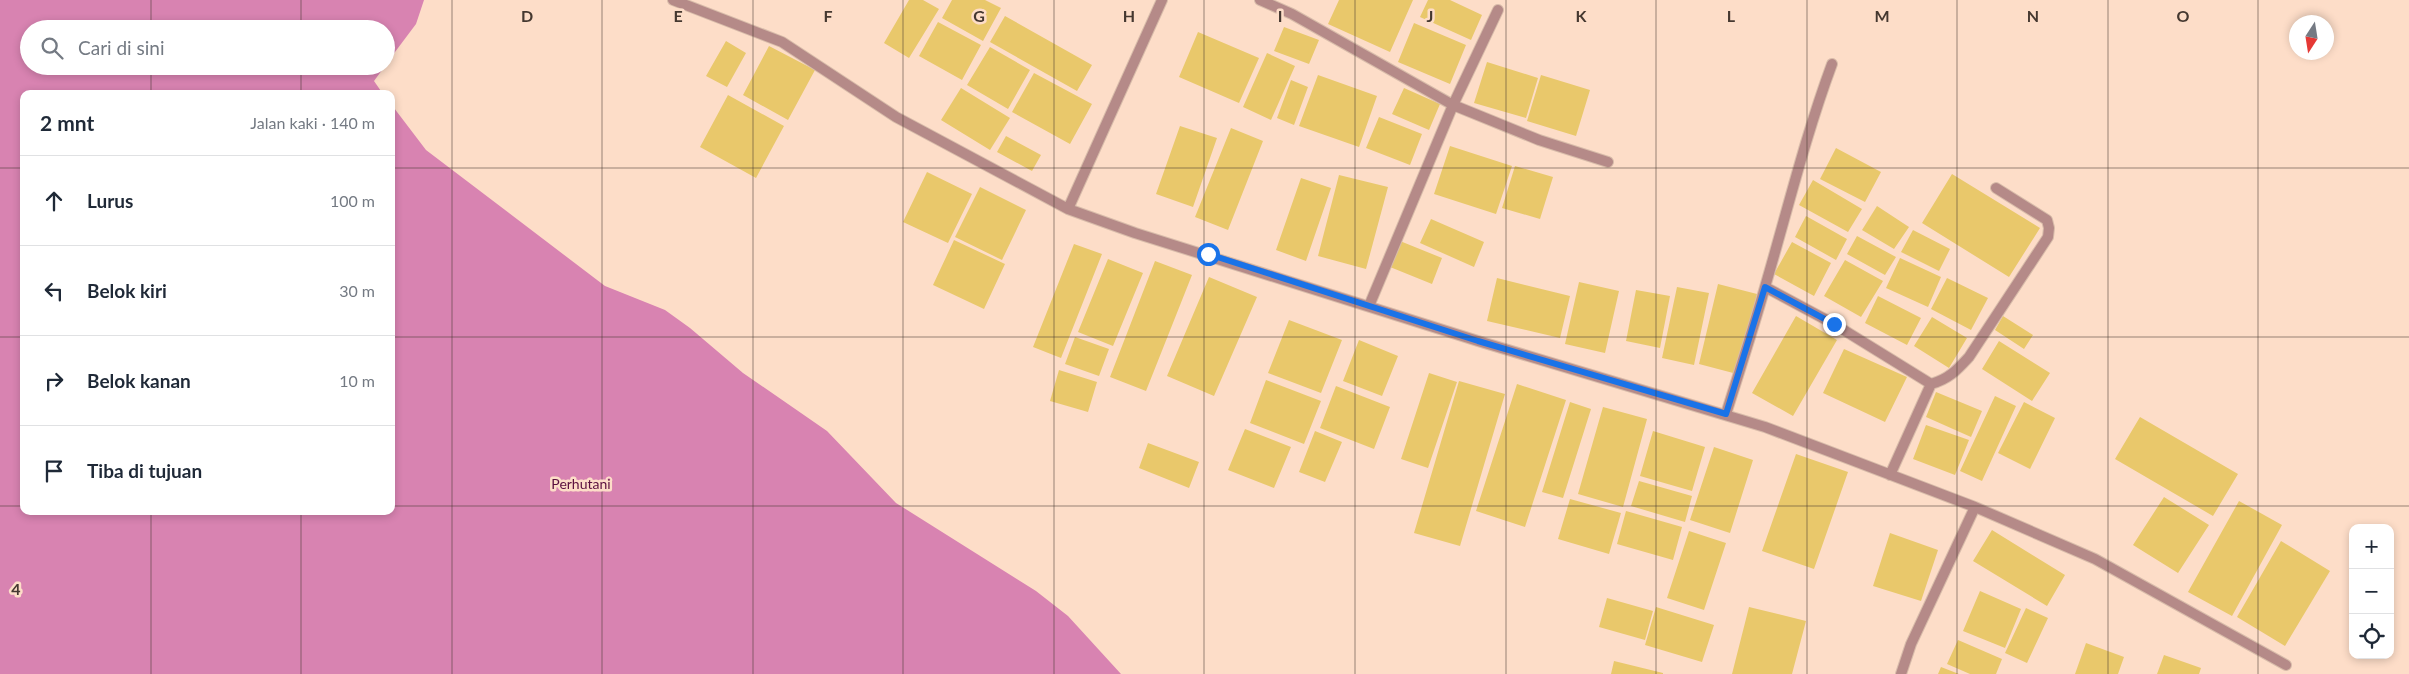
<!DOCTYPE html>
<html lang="id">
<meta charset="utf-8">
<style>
:root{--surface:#fff;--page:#f6f6f7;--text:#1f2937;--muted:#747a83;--line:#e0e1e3}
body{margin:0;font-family:Lato,sans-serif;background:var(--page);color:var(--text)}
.controls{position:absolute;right:15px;bottom:15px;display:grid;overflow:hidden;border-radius:10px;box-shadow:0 2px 8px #0003}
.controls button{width:45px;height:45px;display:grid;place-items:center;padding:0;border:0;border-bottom:1px solid var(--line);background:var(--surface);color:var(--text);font:25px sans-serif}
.compass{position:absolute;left:2289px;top:15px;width:45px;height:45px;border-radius:50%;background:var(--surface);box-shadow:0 2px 8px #0003;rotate:192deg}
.stop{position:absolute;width:15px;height:15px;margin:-11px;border:4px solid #1a73e8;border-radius:50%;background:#fff}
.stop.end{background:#1a73e8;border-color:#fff;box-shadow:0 1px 5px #0008}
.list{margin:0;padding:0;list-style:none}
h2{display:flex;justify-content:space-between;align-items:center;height:65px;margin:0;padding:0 20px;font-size:21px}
h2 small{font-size:16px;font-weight:400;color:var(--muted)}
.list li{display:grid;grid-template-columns:32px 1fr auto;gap:15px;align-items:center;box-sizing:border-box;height:90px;padding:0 20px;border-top:1px solid var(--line)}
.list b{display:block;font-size:19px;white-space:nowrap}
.list em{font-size:16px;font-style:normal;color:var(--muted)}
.icon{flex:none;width:28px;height:28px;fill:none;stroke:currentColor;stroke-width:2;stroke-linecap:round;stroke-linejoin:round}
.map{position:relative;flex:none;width:2409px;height:674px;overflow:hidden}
.search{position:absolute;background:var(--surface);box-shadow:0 2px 8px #0003;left:20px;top:20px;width:375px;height:55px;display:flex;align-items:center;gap:12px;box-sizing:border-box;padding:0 18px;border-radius:28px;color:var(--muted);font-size:19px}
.panel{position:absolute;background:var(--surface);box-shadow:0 2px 8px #0003;left:20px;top:90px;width:375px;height:425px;border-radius:10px}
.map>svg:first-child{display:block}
.forest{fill:#d883b1}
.building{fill:#e9c86b}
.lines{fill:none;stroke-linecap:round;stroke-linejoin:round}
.street-casing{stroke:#d8bcaa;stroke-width:12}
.street{stroke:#b58a88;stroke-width:10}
.route{stroke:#1a73e8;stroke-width:6}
.grid{fill:none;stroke:#453830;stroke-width:1;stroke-opacity:0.55}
.labels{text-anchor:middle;stroke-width:5;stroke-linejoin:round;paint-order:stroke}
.park-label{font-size:14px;fill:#5b0f3f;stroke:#fdddc8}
.grid-label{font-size:16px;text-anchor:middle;font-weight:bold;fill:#453830;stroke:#fdddc8;stroke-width:5;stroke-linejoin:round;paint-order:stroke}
</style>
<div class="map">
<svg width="2409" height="674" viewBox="0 0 2409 674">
<rect width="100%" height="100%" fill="#fdddc8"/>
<path class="forest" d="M0,0H424L416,24L386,64V29H29V66H385L374,81L383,94H24V511H391V104L426,150L605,286L665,310L690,328L743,373L827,431L896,503L1036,591L1068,616L1121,674H0Z"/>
<path class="building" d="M909,0H923L939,9L909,58L884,43Z
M952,0H985L1001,8L983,41L942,18Z
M1339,0H1413L1390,52L1328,24Z
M1428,0H1450L1482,15L1471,40L1420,17Z
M1005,16L1092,65L1077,91L990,42Z
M938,22L981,45L962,80L919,56Z
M1414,23L1466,45L1450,84L1398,62Z
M1284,27L1319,40L1309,64L1274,51Z
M1198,32L1259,58L1239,103L1179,77Z
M726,41L746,53L727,87L706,76Z
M769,46L815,70L788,120L743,95Z
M990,47L1030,70L1008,109L967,85Z
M1267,53L1295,66L1271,120L1243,107Z
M1487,62L1538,78L1526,118L1474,103Z
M1034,73L1092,104L1070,144L1012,112Z
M1318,75L1377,96L1359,147L1299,126Z
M1541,75L1590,90L1576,136L1527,121Z
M1291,80L1308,87L1294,125L1277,118Z
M961,88L1010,118L990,150L941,120Z
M1404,88L1440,104L1429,130L1392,114Z
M728,95L784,126L756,178L700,147Z
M1379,117L1422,134L1410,165L1366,148Z
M1180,126L1217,138L1193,207L1156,194Z
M1231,128L1263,141L1228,230L1195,217Z
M1006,136L1041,155L1032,171L997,152Z
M1450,146L1512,166L1496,214L1434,194Z
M1836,148L1881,172L1865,202L1820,179Z
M1515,166L1553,177L1540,219L1502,208Z
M927,172L972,194L948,243L903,222Z
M1952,174L2040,228L2009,277L1922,223Z
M1339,175L1388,187L1366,269L1318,256Z
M1301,178L1331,188L1306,261L1276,250Z
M1813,180L1862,209L1848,232L1799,205Z
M980,187L1026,210L1002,260L955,237Z
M1877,206L1909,227L1894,249L1862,230Z
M1806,216L1847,239L1836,260L1795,237Z
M1431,219L1484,242L1474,267L1420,243Z
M1913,230L1950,249L1939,271L1901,252Z
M1857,236L1896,257L1885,275L1847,254Z
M954,240L1005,264L984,309L933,285Z
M1400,241L1442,258L1432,284L1390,267Z
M1792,242L1831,263L1814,296L1774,274Z
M1074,244L1102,254L1061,358L1033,347Z
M1900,258L1941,277L1928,307L1886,288Z
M1108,259L1143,273L1113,346L1078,332Z
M1845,260L1883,281L1861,317L1824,296Z
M1155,261L1192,275L1146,391L1110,377Z
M1209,277L1257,297L1214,396L1167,376Z
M1497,278L1570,296L1560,338L1487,321Z
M1947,278L1988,298L1971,330L1931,309Z
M1579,282L1619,291L1605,353L1565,344Z
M1718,284L1757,294L1737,374L1699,364Z
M1677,287L1709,293L1694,365L1662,358Z
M1636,290L1670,296L1660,348L1626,341Z
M1878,296L1921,318L1907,345L1865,323Z
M1796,316L1837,340L1793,416L1752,393Z
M2003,316L2033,335L2024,349L1995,330Z
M1932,317L1967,338L1949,368L1914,346Z
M1289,320L1342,340L1321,393L1268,373Z
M1075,337L1109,349L1099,376L1065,364Z
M1359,340L1398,356L1382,396L1343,381Z
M1999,341L2050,373L2032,401L1982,369Z
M1844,349L1907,377L1885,422L1823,393Z
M1059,370L1097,382L1088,412L1050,401Z
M1429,373L1457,382L1428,468L1401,459Z
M1266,380L1321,401L1304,444L1250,423Z
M1459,381L1505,394L1460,546L1414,533Z
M1517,384L1566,400L1525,527L1476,511Z
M1336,386L1390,407L1374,449L1320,428Z
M1936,392L1982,411L1971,437L1926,417Z
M1995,396L2016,406L1982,481L1960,471Z
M1570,402L1591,409L1563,498L1542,492Z
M2024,402L2055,418L2030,469L1998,453Z
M1603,407L1647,419L1623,507L1578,494Z
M2140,417L2238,474L2213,516L2115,459Z
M1926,425L1969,440L1955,475L1913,459Z
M1245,429L1291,447L1274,488L1228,470Z
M1315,431L1342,442L1325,482L1299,472Z
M1653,431L1705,447L1692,491L1640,476Z
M1148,443L1199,462L1189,488L1139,468Z
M1714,447L1753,460L1730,533L1690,520Z
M1796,454L1848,472L1814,569L1762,551Z
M1639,481L1692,496L1685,522L1631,506Z
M2164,497L2209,525L2178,573L2133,545Z
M1570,499L1621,513L1609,554L1558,539Z
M2239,501L2282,525L2232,616L2188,592Z
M1626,511L1682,527L1673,560L1617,544Z
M1992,530L2065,575L2047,606L1973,561Z
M1689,531L1726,543L1704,610L1667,598Z
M1890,533L1938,550L1921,601L1873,586Z
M2281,541L2330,571L2285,646L2237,617Z
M1980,591L2021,609L2005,648L1963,631Z
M1607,598L1653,611L1645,640L1599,627Z
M1656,607L1714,625L1702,662L1645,645Z
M1749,607L1806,621L1792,674H1732Z
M2026,608L2048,618L2027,663L2005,653Z
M1958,640L2002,659L1996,674H1970L1947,664Z
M2086,643L2124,657L2118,674H2075Z
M2164,655L2201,668L2199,674H2157Z
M1614,661L1663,673V674H1611Z
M1941,667L1959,674H1938Z"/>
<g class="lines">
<g class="street-casing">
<path id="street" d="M673,0L782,42L896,117L1068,209L1135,233L1478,341L1765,427L1975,507L2095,559L2286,665
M1260,0L1292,14L1453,105L1539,140L1608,162
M1068,209L1162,0
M1765,287L1834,324L1931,384
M1369,306L1453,105L1498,10
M1726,414C1739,372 1753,330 1765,287C1787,212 1805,137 1832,64
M1890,475L1931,384C1949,379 1957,370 1969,357L2048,237L2049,228L2047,220L1996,188
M1901,674L1911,644L1975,507"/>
</g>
<use href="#street" class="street"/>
</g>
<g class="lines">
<path class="route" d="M1208,254L1478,341L1726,414L1765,287L1834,324"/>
</g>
<path class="grid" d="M151,0V29M301,0V29M452,0V674M602,0V674M753,0V674M903,0V674M1054,0V674M1204,0V674M1355,0V674M1506,0V674M1656,0V674M1807,0V674M1957,0V674M2108,0V674M2258,0V674M151,66V94M301,66V94M0,168H24M391,168H2409M0,337H24M391,337H2409M0,506H24M391,506H2409M151,511V674M301,511V674"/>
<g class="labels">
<g class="park-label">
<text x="581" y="489">Perhutani</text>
</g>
</g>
<g class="grid-label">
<text x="527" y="22">D</text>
<text x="678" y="22">E</text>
<text x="828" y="22">F</text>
<text x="979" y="22">G</text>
<text x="1129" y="22">H</text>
<text x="1280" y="22">I</text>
<text x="1430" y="22">J</text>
<text x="1581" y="22">K</text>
<text x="1731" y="22">L</text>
<text x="1882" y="22">M</text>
<text x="2033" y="22">N</text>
<text x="2183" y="22">O</text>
<text x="16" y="595">4</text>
</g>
</svg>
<div class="controls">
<button>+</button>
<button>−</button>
<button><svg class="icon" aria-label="locate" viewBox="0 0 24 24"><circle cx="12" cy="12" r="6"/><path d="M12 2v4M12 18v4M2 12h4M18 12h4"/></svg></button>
</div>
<svg class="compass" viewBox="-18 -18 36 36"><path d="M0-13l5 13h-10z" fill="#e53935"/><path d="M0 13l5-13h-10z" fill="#747a83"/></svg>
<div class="stop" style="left:1208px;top:254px"></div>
<div class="stop end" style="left:1834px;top:324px"></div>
<div class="search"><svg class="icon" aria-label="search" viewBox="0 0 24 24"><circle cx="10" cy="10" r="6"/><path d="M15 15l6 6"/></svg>Cari di sini</div>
<section class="panel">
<h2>2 mnt<small>Jalan kaki · 140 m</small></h2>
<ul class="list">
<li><svg class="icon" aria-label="ahead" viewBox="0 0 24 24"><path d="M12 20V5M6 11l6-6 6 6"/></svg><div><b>Lurus</b></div><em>100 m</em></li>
<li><svg class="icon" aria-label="left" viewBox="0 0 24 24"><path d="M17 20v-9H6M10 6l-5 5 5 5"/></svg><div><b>Belok kiri</b></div><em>30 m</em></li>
<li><svg class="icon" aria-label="right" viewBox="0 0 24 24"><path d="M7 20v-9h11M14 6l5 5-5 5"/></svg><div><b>Belok kanan</b></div><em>10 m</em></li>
<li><svg class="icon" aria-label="arrive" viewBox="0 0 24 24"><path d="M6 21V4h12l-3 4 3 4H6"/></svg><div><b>Tiba di tujuan</b></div></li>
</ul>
</section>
</div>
